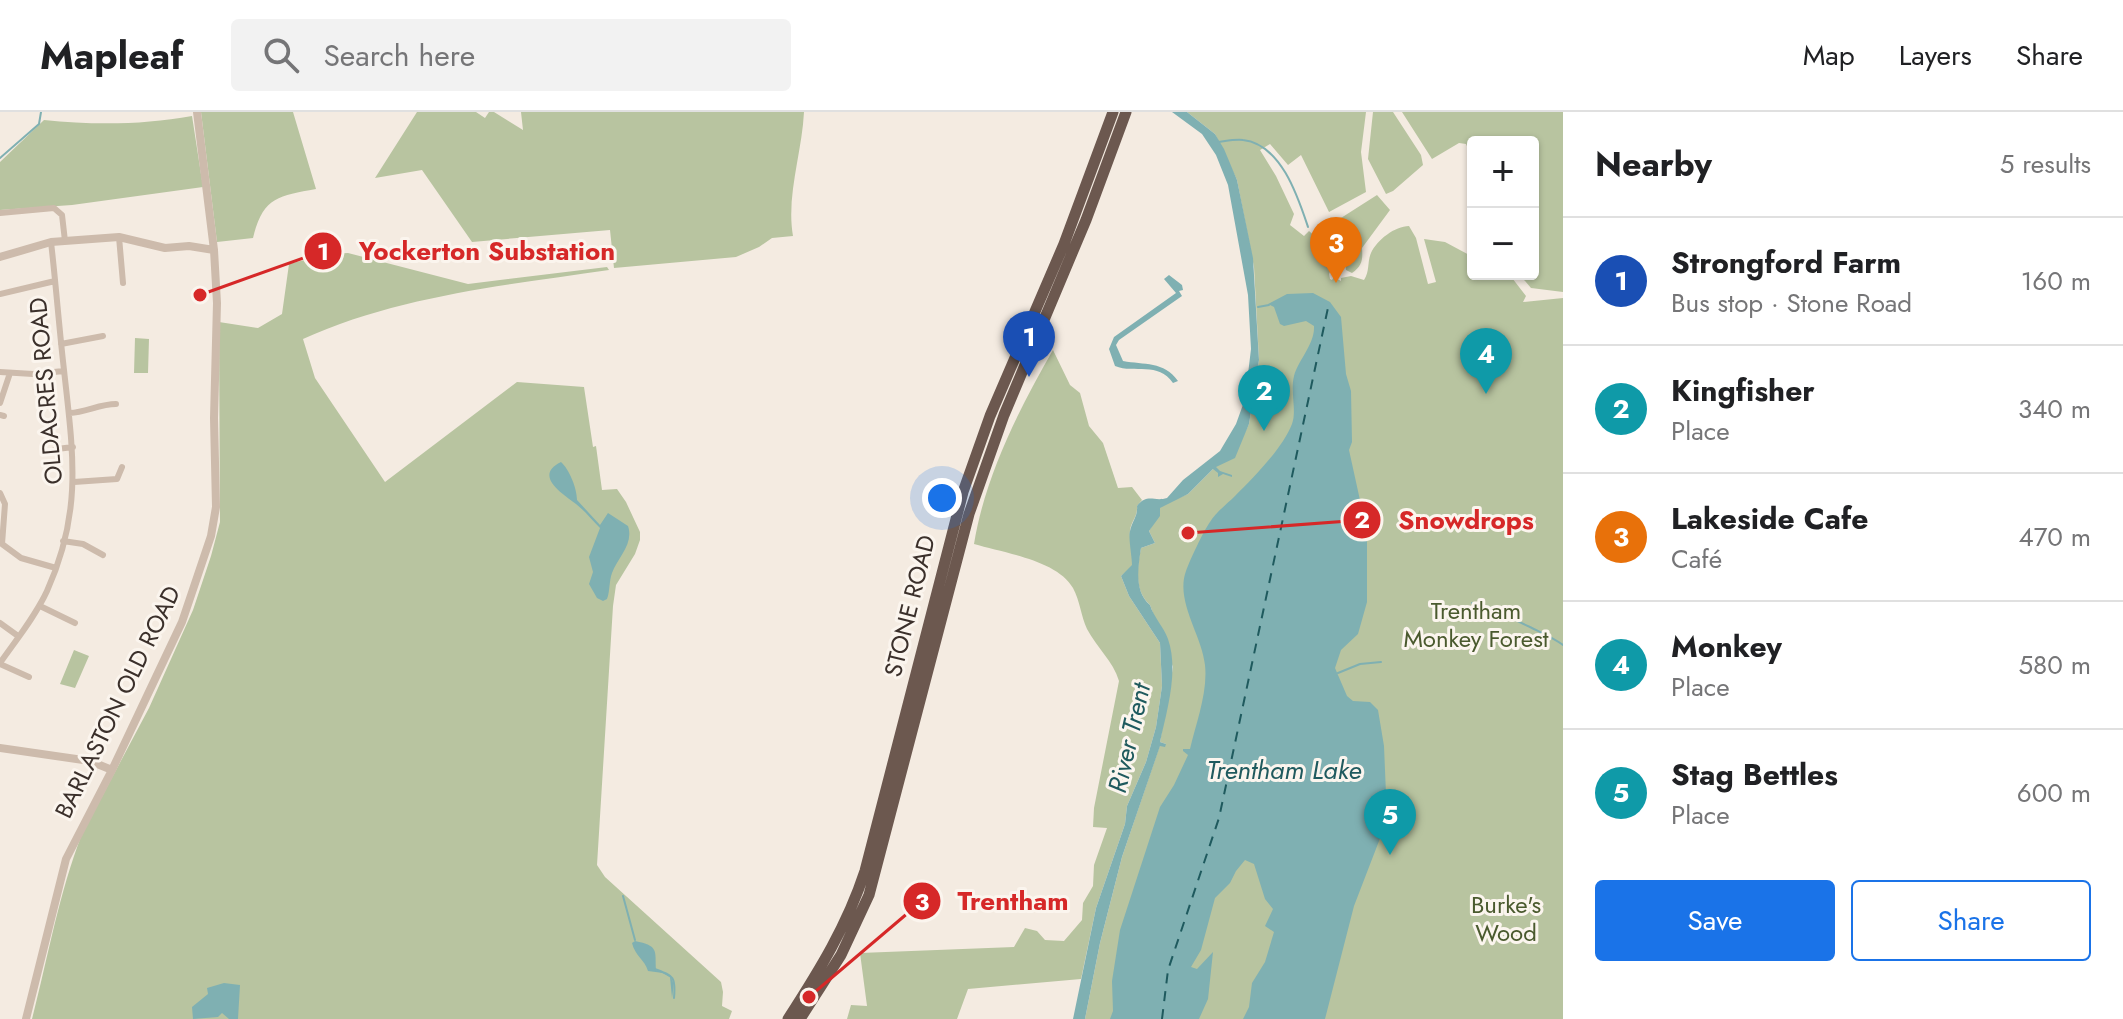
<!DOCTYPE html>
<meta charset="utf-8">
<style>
:root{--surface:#fff;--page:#f2f2f2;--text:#202124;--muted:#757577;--line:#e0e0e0;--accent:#1a73e8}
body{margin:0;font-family:Jost,sans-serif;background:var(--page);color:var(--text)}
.controls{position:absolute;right:24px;top:24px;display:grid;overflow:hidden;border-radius:8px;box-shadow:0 2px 6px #0004}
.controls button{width:72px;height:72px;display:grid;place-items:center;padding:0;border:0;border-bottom:2px solid var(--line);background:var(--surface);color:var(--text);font:40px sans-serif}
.you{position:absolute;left:942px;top:386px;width:28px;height:28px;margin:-20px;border:6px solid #fff;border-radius:50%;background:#1a73e8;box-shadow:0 0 0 12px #1a73e833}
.badge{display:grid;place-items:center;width:52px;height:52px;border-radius:50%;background:var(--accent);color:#fff;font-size:26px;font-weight:700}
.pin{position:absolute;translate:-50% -66px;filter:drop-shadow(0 2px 4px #0008)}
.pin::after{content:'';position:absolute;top:42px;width:28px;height:24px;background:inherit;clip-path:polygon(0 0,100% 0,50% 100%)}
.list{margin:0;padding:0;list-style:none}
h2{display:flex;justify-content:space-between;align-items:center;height:104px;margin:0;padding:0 32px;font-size:34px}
h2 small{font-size:26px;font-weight:400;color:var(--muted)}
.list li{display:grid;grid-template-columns:52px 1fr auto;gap:24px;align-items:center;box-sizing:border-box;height:128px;padding:0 32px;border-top:2px solid var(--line)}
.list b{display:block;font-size:30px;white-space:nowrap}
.list p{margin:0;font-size:26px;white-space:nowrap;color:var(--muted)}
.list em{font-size:26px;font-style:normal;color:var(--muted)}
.actions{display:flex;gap:16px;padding:24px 32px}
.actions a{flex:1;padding:18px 0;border:2px solid var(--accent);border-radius:8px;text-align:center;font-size:28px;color:var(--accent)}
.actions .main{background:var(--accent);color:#fff}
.icon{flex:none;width:44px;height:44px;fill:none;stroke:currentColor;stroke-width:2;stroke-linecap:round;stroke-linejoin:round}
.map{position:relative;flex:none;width:1563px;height:907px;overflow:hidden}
header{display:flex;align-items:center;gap:48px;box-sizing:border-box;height:112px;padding:0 40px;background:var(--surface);border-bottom:2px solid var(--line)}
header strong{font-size:38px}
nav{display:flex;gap:44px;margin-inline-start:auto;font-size:28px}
.search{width:560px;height:72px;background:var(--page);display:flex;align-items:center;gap:20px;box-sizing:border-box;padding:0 28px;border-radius:8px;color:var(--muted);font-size:30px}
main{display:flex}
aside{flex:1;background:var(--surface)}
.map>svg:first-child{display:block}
.green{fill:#b8c4a0}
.water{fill:#7fb0b2}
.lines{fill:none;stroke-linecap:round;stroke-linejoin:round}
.stream{stroke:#7fb0b2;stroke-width:2}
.ferry{stroke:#1f5a5e;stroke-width:2;stroke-dasharray:10 8;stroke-linecap:butt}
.minor{stroke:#cdbbac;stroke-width:6}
.tertiary{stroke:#cdbbac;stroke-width:8}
.trunk{stroke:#6c584f;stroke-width:11}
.labels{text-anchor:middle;stroke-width:6;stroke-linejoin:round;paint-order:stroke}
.street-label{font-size:24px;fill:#3b302b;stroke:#fbf5ee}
.park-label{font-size:24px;fill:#4a5a2e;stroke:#fbf5ee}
.water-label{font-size:26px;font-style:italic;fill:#1f5a5e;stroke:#fbf5ee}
.leader{fill:none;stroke:#d62828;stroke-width:3}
.callout-dot{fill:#d62828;stroke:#fbf5ee;stroke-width:3}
.mark-label{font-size:24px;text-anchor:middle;font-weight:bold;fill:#fff}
.callout-label{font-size:26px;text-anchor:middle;font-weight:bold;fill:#d62828;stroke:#fbf5ee;stroke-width:6;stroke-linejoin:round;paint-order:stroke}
</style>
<header>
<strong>Mapleaf</strong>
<div class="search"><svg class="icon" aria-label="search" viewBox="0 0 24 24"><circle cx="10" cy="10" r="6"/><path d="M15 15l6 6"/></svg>Search here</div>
<nav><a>Map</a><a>Layers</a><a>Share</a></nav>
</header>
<main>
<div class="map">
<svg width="1563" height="907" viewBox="0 0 1563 907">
<rect width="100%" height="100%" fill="#f4ebe1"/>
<path class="green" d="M201,0H293L316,77C278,84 263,85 253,126L217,130Z
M417,0H476L485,6L489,0H494L523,18L521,0H804C802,41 786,84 793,124L772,126L759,135L736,145L614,156L610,118L472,130L422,58L375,66Z
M1187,0H1366L1361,40L1366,80L1329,100L1301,43L1288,53L1270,32L1260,38L1276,64L1294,102L1290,113L1304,124L1309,119L1342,148L1340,152L1335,149L1329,162L1330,167L1332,168L1334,165L1341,169V166L1351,164L1364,168C1370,159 1367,150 1371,141C1377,128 1395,114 1409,114L1416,126L1428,172L1436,170L1424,127L1445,130L1473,145V162H1509L1526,184L1523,190L1563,186V907H1085L1100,831L1122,745L1160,633L1166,632L1160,630L1173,555L1150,493C1134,479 1137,456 1141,436L1155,431L1149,419L1153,412L1145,398L1158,392L1156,395L1188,382L1217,353L1234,342L1249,312L1259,248L1254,155L1237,68L1215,22Z
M1373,0H1393L1421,43L1423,53L1393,79L1386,82L1368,47Z
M1402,0H1563V180L1531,176L1519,162H1533V30H1473V48L1466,32L1459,31L1432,47Z
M192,4L203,75L72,93L0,98V50L44,8C93,13 143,13 192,4Z
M1377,83L1390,98L1362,136C1363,148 1362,154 1352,161L1346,158L1345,146L1354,139L1359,131L1357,124L1349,126L1339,119L1332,134L1319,120Z
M348,141L468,172L607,155L609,158C507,173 398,184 303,227L315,266L385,370L517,270L584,275L593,335L596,334L602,378L617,377L626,390L640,420V428L635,442L616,473L613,494L597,753L605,765L721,870L723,880L722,894L732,899L729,907H32C48,845 59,781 82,722L149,596L193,498L211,444L220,410L219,210L258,216L282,202L289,152L327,142Z
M135,226L149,227L148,261H134Z
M1053,238L1070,273L1080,281L1089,314L1103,331L1118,376L1132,375L1142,388L1137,394C1138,405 1131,409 1130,419C1129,425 1133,445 1133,454L1121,464L1129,484L1160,531L1162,574L1156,615L1146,650L1127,694L1125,712L1096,796L1081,867L968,877L957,907H847L851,893L867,894L860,841L1014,835L1025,816L1037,819L1045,828L1064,829L1082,808L1083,791L1093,774L1094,753L1107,716L1093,715L1094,696L1119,569C1113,549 1097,536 1087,517C1081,504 1080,489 1073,476C1057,448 1004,441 974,432C985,364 1019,297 1053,238Z
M74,538L89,544L75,576L60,572Z"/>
<path class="water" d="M1172,0H1187L1215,22L1224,37L1237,68L1253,146L1259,248L1249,312L1235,346L1216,355L1220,359L1232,363V365L1223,362L1218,365V361L1213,357L1188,382L1160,396V404L1149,419L1155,431L1141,436C1138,456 1134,479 1150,493C1154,506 1164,515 1168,527C1179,559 1167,598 1160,630L1166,632L1165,635L1160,634L1122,745L1100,831L1085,907H1073L1096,796L1125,712L1127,694L1146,650L1156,615L1162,574L1160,531L1129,484L1121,464L1132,453C1132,445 1128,424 1130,419C1132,409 1138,404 1137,394C1147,381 1154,390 1167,386L1183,368L1220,339L1236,312L1245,287L1251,237L1248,183L1228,73L1216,43L1202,22Z
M1169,163L1182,173L1183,178L1179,179L1182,184L1119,228L1116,233L1123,249C1144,253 1164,249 1178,269L1173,271C1158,249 1135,262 1115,254L1109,237L1114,225L1176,181L1164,167Z
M1313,181L1330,190L1341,205L1346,262L1351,279L1352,330L1349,338L1367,420V490L1358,522L1341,538L1335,556L1347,584L1353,589L1370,590L1378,598L1384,634L1386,682L1384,716L1354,794L1325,907H1243L1249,895L1252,871L1265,850L1274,820L1265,814L1273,797L1265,787L1254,752L1245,748L1236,759L1230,771L1215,786L1201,838L1191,855L1197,857L1213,840L1208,887L1199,907H1110L1113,899L1112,869L1120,818L1160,695L1174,673L1188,643L1183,639V637H1190C1196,611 1208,580 1205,553C1202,523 1175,489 1186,459C1190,448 1203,420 1210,410C1216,400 1227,392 1235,384C1253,366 1283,336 1292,312C1297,298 1290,280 1294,264C1299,247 1315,232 1314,214L1306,209L1284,214L1280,212L1274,195L1268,192L1287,182Z
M561,350C569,357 577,376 577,388L600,413L608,401L628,414C634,432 618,445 612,461C609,469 610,479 607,487L603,489L597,486L589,472L593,460L589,445L600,416C592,408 585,399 576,392C565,383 532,364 561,350Z
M635,829C659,834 655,838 656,858C674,864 675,867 672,886L670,865L663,861L648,859C645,848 635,844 632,831Z
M224,871L240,873L238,907H229L222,901L218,905L193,907L192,895L208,882L207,876Z"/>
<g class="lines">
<path class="stream" d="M1218,30C1226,29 1236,27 1243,28C1281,32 1298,85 1308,115
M0,46L39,12L41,0
M1258,195L1269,193
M1472,491C1495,494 1509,506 1530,515C1542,521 1552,525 1563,533
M1338,561L1360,552L1381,550
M623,784L635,828
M655,857C673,864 676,864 674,886"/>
<path class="ferry" d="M1162,907L1168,858L1219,706L1329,191"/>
<path class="minor" d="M0,101L54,96L62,103L65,129
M119,125L123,171
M0,182L55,169
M61,232L103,224
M0,260L33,262L64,259
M0,291L10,261
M70,301C86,300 100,292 116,292
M0,303L4,304
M48,341L57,337L73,335
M74,370L117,367L122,355
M0,381L5,392L2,432L21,446L56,456
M63,429L83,432L103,443
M40,494L75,511
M0,511L18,524
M0,551C16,528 35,505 47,479C83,399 73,341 64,258C59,215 56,173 51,130
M0,552L29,565"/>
<path class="tertiary" d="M0,145L51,130L119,125L165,136L189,134L214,138
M0,636L90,649L112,658
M26,907L66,747L112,658L182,510L211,424L216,395L214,306L217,191L214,138L197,0"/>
<path class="trunk" d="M788,907C819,859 847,814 865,759L963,380L990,304L1064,132L1113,0
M800,907L841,843L869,783L969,402L1004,303L1086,108L1126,0"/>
</g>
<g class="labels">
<g class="street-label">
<text transform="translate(46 279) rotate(-95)" y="8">OLDACRES ROAD</text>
<text transform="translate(910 494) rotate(-76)" y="8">STONE ROAD</text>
<text transform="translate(118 590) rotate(-64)" y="8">BARLASTON OLD ROAD</text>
</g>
<g class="park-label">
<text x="1476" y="507">Trentham<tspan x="1476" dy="28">Monkey Forest</tspan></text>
<text x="1506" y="801">Burke's<tspan x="1506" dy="28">Wood</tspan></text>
</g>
<g class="water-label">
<text transform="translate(1129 626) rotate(-77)" y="9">River Trent</text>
<text x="1284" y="667">Trentham Lake</text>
</g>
</g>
<path class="leader" d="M200 183L323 139M1188 421L1362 408M809 885L922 789"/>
<g class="callout-dot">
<circle cx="200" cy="183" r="8"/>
<circle cx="1188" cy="421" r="8"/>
<circle cx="809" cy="885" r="8"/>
<circle cx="323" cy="139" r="20"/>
<circle cx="1362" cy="408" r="20"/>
<circle cx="922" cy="789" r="20"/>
</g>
<g class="mark-label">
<text x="323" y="148">1</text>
<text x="1362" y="416">2</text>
<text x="922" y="798">3</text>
</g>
<g class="callout-label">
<text x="487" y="148">Yockerton Substation</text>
<text x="1466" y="417">Snowdrops</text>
<text x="1013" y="798">Trentham</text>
</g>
</svg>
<div class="controls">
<button>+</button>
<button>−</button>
</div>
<div class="you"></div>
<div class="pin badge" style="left:1029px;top:265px;background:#1a4fb4">1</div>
<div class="pin badge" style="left:1264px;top:319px;background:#0f9aa8">2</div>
<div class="pin badge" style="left:1336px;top:171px;background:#e8710a">3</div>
<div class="pin badge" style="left:1486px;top:282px;background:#0f9aa8">4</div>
<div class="pin badge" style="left:1390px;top:743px;background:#0f9aa8">5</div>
</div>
<aside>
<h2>Nearby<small>5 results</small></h2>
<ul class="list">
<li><span class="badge" style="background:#1a4fb4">1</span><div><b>Strongford Farm</b><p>Bus stop · Stone Road</p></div><em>160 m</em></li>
<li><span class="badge" style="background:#0f9aa8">2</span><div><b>Kingfisher</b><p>Place</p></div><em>340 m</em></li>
<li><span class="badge" style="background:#e8710a">3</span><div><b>Lakeside Cafe</b><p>Café</p></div><em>470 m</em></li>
<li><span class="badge" style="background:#0f9aa8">4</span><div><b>Monkey</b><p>Place</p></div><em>580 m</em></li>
<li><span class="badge" style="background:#0f9aa8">5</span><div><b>Stag Bettles</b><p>Place</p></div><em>600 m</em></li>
</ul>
<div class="actions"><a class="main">Save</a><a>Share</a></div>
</aside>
</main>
